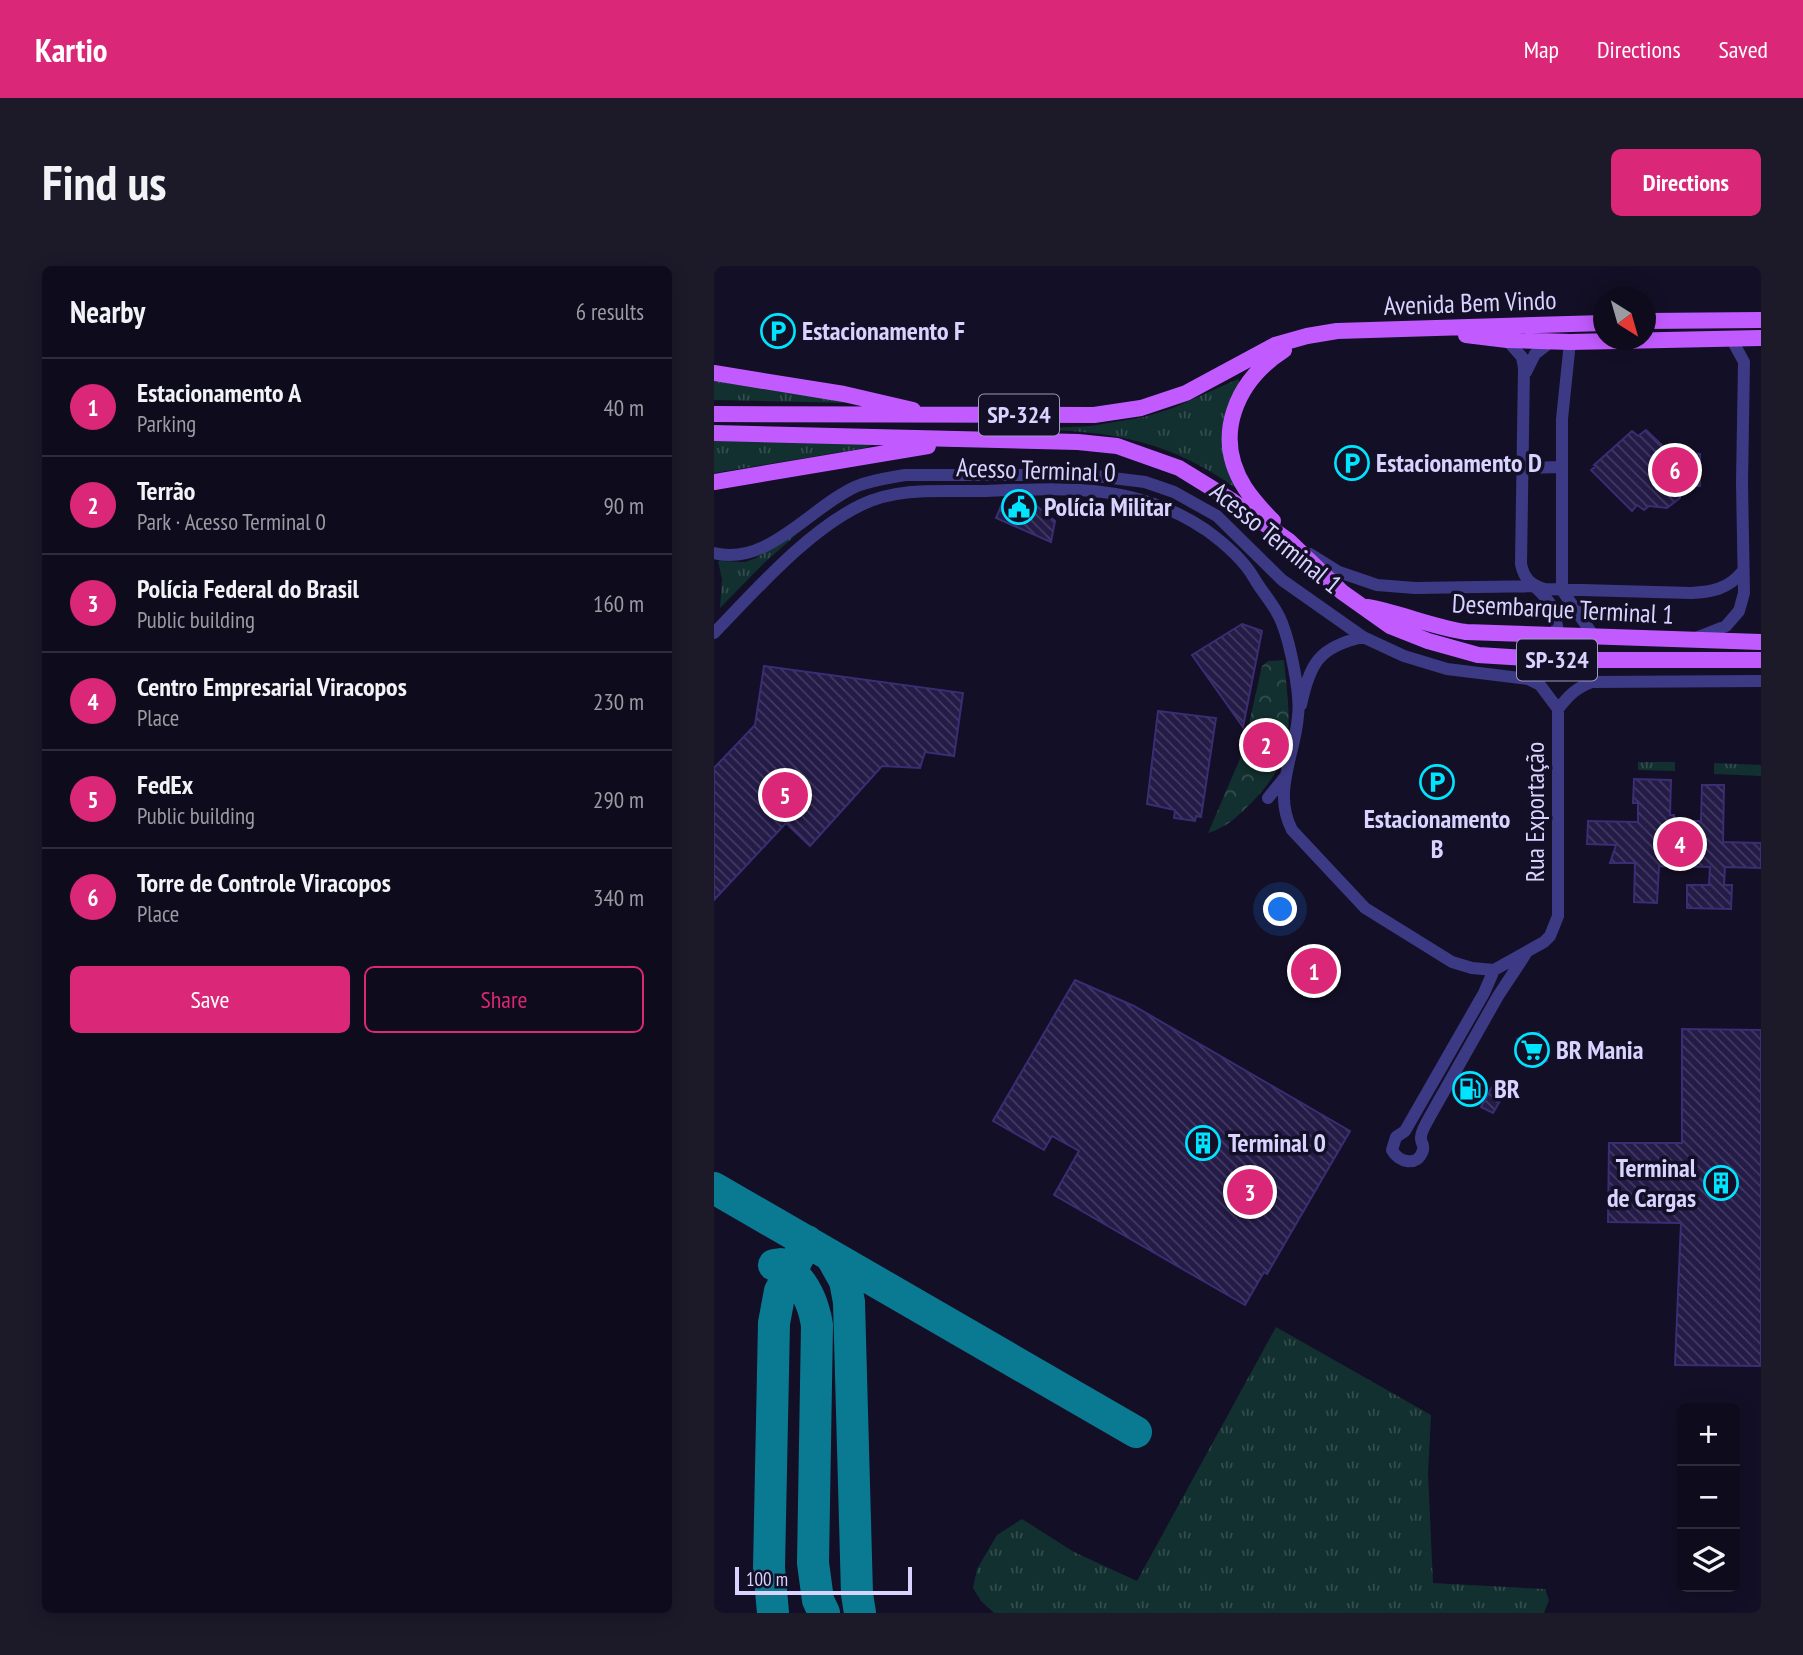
<!DOCTYPE html>
<meta charset="utf-8">
<style>
:root{--surface:#0e0b1c;--page:#1c1929;--text:#f1f3f6;--muted:#9b9ba3;--line:#2e2b3b;--accent:#db2777}
body{margin:0;font-family:"PT Sans Narrow",sans-serif;background:var(--page);color:var(--text)}
.controls{position:absolute;right:21px;bottom:21px;display:grid;overflow:hidden;border-radius:10px;box-shadow:0 4px 18px #0003}
.controls button{width:63px;height:63px;display:grid;place-items:center;padding:0;border:0;border-bottom:2px solid var(--line);background:var(--surface);color:var(--text);font:35px sans-serif}
.compass{position:absolute;left:879px;top:21px;width:63px;height:63px;border-radius:50%;background:var(--surface);box-shadow:0 4px 18px #0003;rotate:143deg}
.scale{position:absolute;left:21px;bottom:18px;width:177px;box-sizing:border-box;padding-left:7px;border:4px solid #d9d4ff;border-top:0;font-size:19px;line-height:24px;white-space:nowrap;color:#d9d4ff;-webkit-text-stroke:5px #130f26;paint-order:stroke}
.you{position:absolute;left:567px;top:644px;width:24px;height:24px;margin:-18px;border:5px solid #fff;border-radius:50%;background:#1a73e8;box-shadow:0 0 0 10px #1a73e833}
.badge{display:grid;place-items:center;width:46px;height:46px;border-radius:50%;background:var(--accent);color:#fff;font-size:23px;font-weight:700}
.pin{position:absolute;translate:-50% -50%;border:4px solid #fff;box-shadow:0 2px 7px #0006}
.list{margin:0;padding:0;list-style:none}
h2{display:flex;justify-content:space-between;align-items:center;height:91px;margin:0;padding:0 28px;font-size:30px}
h2 small{font-size:23px;font-weight:400;color:var(--muted)}
.list li{display:grid;grid-template-columns:46px 1fr auto;gap:21px;align-items:center;box-sizing:border-box;height:98px;padding:0 28px;border-top:2px solid var(--line)}
.list b{display:block;font-size:26px;white-space:nowrap}
.list p{margin:0;font-size:23px;white-space:nowrap;color:var(--muted)}
.list em{font-size:23px;font-style:normal;color:var(--muted)}
.actions{display:flex;gap:14px;padding:21px 28px}
.actions a{flex:1;padding:16px 0;border:2px solid var(--accent);border-radius:10px;text-align:center;font-size:24px;color:var(--accent)}
.actions .main{background:var(--accent);color:#fff}
.icon{flex:none;width:38px;height:38px;fill:none;stroke:currentColor;stroke-width:2;stroke-linecap:round;stroke-linejoin:round}
.map{position:relative;flex:none;width:1047px;height:1347px;overflow:hidden;border-radius:10px}
header{display:flex;align-items:center;gap:42px;box-sizing:border-box;height:98px;padding:0 35px;background:var(--accent);color:#fff}
header strong{font-size:33px}
nav{display:flex;gap:38px;margin-inline-start:auto;font-size:24px}
.intro{display:flex;align-items:center;justify-content:space-between;box-sizing:border-box;height:168px;padding:0 42px}
h1{margin:0;font-size:49px}
.button{padding:18px 32px;border-radius:10px;background:var(--accent);color:#fff;font-size:24px;font-weight:700}
main{display:flex;gap:42px;padding:0 42px}
aside{flex:1;background:var(--surface);border-radius:10px;box-shadow:0 4px 18px #0003}
.map>svg:first-child{display:block}
.grass{fill:url(#grass-tufts)}
.forest{fill:url(#forest-crowns)}
.lines{fill:none;stroke-linecap:round;stroke-linejoin:round}
.taxiway{stroke:#0a7a92;stroke-width:32}
.building{fill:url(#building-back-hatch);stroke:#3b2d73;stroke-width:2}
.minor{stroke:#3d3a85;stroke-width:12}
.major{stroke:#c25bff;stroke-width:16}
.labels{text-anchor:middle;stroke-width:7;stroke-linejoin:round;paint-order:stroke}
.shield{fill:#130f26;stroke:#9e99be;stroke-width:2}
.shield-label{font-size:24px;font-weight:bold;fill:#d9d4ff}
.street-label{font-size:26px;fill:#d9d4ff;stroke:#130f26}
.poi-label{font-size:26px;font-weight:bold;fill:#d9d4ff;stroke:#130f26;text-anchor:start}
</style>
<header>
<strong>Kartio</strong>
<nav><a>Map</a><a>Directions</a><a>Saved</a></nav>
</header>
<div class="intro"><h1>Find us</h1><a class="button">Directions</a></div>
<main>
<aside>
<h2>Nearby<small>6 results</small></h2>
<ul class="list">
<li><span class="badge">1</span><div><b>Estacionamento A</b><p>Parking</p></div><em>40 m</em></li>
<li><span class="badge">2</span><div><b>Terrão</b><p>Park · Acesso Terminal 0</p></div><em>90 m</em></li>
<li><span class="badge">3</span><div><b>Polícia Federal do Brasil</b><p>Public building</p></div><em>160 m</em></li>
<li><span class="badge">4</span><div><b>Centro Empresarial Viracopos</b><p>Place</p></div><em>230 m</em></li>
<li><span class="badge">5</span><div><b>FedEx</b><p>Public building</p></div><em>290 m</em></li>
<li><span class="badge">6</span><div><b>Torre de Controle Viracopos</b><p>Place</p></div><em>340 m</em></li>
</ul>
<div class="actions"><a class="main">Save</a><a>Share</a></div>
</aside>
<div class="map">
<svg width="1047" height="1347" viewBox="0 0 1047 1347">
<defs>
<pattern id="grass-tufts" width="24" height="20" patternUnits="userSpaceOnUse" patternTransform="scale(1.75)"><rect width="24" height="20" fill="#12302f"/><path d="M3 7l-1-3M5 7V3M7 7l1-3M15 17l-1-3M17 17v-4M19 17l1-3" fill="none" stroke="#344d4e"/></pattern>
<pattern id="forest-crowns" width="20" height="18" patternUnits="userSpaceOnUse" patternTransform="scale(1.75)"><rect width="20" height="18" fill="#12302f"/><path d="M2 6a3 3 0 1 1 6 0M12 15a3 3 0 1 1 6 0" fill="none" stroke="#344d4e"/></pattern>
<pattern id="building-back-hatch" width="6" height="6" patternUnits="userSpaceOnUse" patternTransform="scale(1.75)"><rect width="6" height="6" fill="#241b47"/><path d="M-1 5l2 2M0 0l6 6M5-1l2 2" fill="none" stroke="#433b63"/></pattern>
</defs>
<rect width="100%" height="100%" fill="#130f26"/>
<path class="grass" d="M524,113L526,116C504,150 504,182 522,218L520,221C461,179 406,166 334,164L333,162L377,160L430,151L459,142Z
M0,115L135,134V137L0,134Z
M0,175L163,177L151,182L0,207Z
M107,247L50,297L6,342L8,313L4,295L31,296L42,292Z
M924,496H961V505L924,504Z
M1000,497L1047,499V510L1000,508Z
M562,1061L717,1149L714,1207L719,1317L831,1323L835,1334L830,1347H280L267,1335L259,1322L263,1303L283,1269L308,1253L360,1286L423,1315Z"/>
<path class="forest" d="M570,394C576,458 585,491 534,540C522,552 511,562 494,567L528,488L548,400L554,395Z"/>
<g class="lines">
<path class="taxiway" d="M0,922L422,1166
M117,990L131,1015L135,1036L143,1328L146,1347
M60,999L67,998C89,1013 99,1034 103,1059L99,1297L104,1334L110,1347
M59,1347L55,1302L60,1057L66,1025L93,975"/>
</g>
<path class="building" d="M932,164L955,186L986,188V220H966V232L953,242L935,240L930,244L923,239L918,245L877,204L882,200L880,199L918,165L924,170Z
M313,232L341,255L337,276L282,252L290,233Z
M528,358L548,365L529,461L478,389Z
M50,400L249,427L240,490L211,486L206,502L168,500L96,580L72,557L0,634V502L41,459Z
M444,445L502,452L487,551L482,550L481,555L460,552L461,544L433,538Z
M920,513L957,514L956,549H960V555H987L988,519H1010L1009,576L1047,577V602L1011,601L1010,619H1018L1017,643L973,642V619H995L996,601L945,600L943,637L920,636L921,597H896L902,579L873,578L874,555L924,556V537H919Z
M361,714L420,740L636,865L553,1008L550,1006L531,1039L340,929L365,885L338,870L330,884L279,855Z
M968,763L1047,764V1100L961,1099L967,957L894,956L895,877H968Z
M825,766L833,795L812,801L803,773Z
M778,821L790,828L779,847L767,841Z"/>
<g class="lines">
<path class="minor" d="M793,74L808,91L810,102L807,298C810,313 817,319 831,323L977,327C998,326 1014,323 1028,306
M856,76L848,153V324L879,369
M812,106L821,88L839,74
M809,202L848,201
M0,287C54,301 97,240 143,220C159,214 174,212 191,209H374L431,216L460,226L503,250L568,314L649,371L690,390L733,403L814,413L826,419L844,443
M596,288L625,306L663,319L701,322L820,320C839,337 842,344 844,369
M0,367C42,324 93,265 147,239C186,220 231,226 272,225C352,222 423,217 492,264C510,277 529,293 540,312C549,328 562,340 568,357C576,377 587,429 584,450C581,489 558,526 578,564L651,642L738,696L758,702L780,704L830,676L836,670L844,650V443
M984,371L1012,360L1025,345L1030,327L1028,217L1030,96L1017,72
M587,439C596,397 605,381 649,371
M844,443C855,429 862,422 878,416L1047,415
M554,532L571,511
M780,704L770,727L691,865L682,871L678,884C684,896 704,902 709,884C710,877 708,880 707,873C706,867 712,858 715,852L784,730L811,689"/>
<path class="major" d="M931,55L1047,54
M752,69L793,74L856,76L1047,72
M0,107L130,128L199,144
M0,148L380,149L427,142L472,127L561,79L593,70L623,65L889,57
M0,167L364,176L403,180L465,202L517,234L575,275L628,326L676,360L714,375L764,389L847,394H1047
M0,216L214,180
M559,255C549,245 539,234 531,222C498,170 522,115 570,84
M653,341C687,347 718,361 752,366L1047,376"/>
</g>
<defs>
<g id="parking-ring" transform="scale(1.75)"><circle r="9.5" fill="#130f26" stroke="#00e5ff" stroke-width="1.5"/><path d="M-3.5-5.5H1a3.5 3.5 0 0 1 0 7H-1V5.5H-3.5ZM-1-3.4V-.6H.8a1.4 1.4 0 0 0 0-2.8Z" fill="#00e5ff"/></g>
<g id="civic-ring" transform="scale(1.75)"><circle r="9.5" fill="#130f26" stroke="#00e5ff" stroke-width="1.5"/><path d="M-.6-6.5H3V-4.5H.6V-3L4-1V1h2V6H-6V1h2V-1L-.6-3ZM-1.2 2.5V6h2.4V2.5Z" fill="#00e5ff"/></g>
<g id="supermarket-ring" transform="scale(1.75)"><circle r="9.5" fill="#130f26" stroke="#00e5ff" stroke-width="1.5"/><path d="M-6-5.5h2.5l.6 2H6L4.5 2H-2.5L-4.4-4H-6ZM-1.5 3.2a1.3 1.3 0 1 0 .1 0ZM3 3.2a1.3 1.3 0 1 0 .1 0Z" fill="#00e5ff"/></g>
<g id="fuel-ring" transform="scale(1.75)"><circle r="9.5" fill="#130f26" stroke="#00e5ff" stroke-width="1.5"/><path d="M-5.5-6h7V0h2V4h1.3V-2.5L3-4.5l.8-.8L6-3V5H2.5V1h-1V6h-7ZM-4.2-4.7v3.2H.2V-4.7Z" fill="#00e5ff"/></g>
<g id="building-ring" transform="scale(1.75)"><circle r="9.5" fill="#130f26" stroke="#00e5ff" stroke-width="1.5"/><path d="M-4-6H4V6H1V3H-1V6H-4ZM-2.5-4.3h1.7v1.8h-1.7ZM.8-4.3h1.7v1.8H.8ZM-2.5-1h1.7V.8h-1.7ZM.8-1h1.7V.8H.8Z" fill="#00e5ff"/></g>
</defs>
<g fill-rule="evenodd">
<use href="#parking-ring" x="64" y="65"/>
<use href="#parking-ring" x="638" y="197"/>
<use href="#civic-ring" x="305" y="241"/>
<use href="#parking-ring" x="723" y="516"/>
<use href="#supermarket-ring" x="818" y="784"/>
<use href="#fuel-ring" x="756" y="823"/>
<use href="#building-ring" x="489" y="877"/>
<use href="#building-ring" x="1007" y="917"/>
</g>
<g class="labels">
<g class="shield">
<rect x="265" y="128.5" width="80" height="41" rx="5"/>
<rect x="803" y="373.5" width="80" height="41" rx="5"/>
</g>
<g class="shield-label">
<text x="305" y="157">SP-324</text>
<text x="843" y="402">SP-324</text>
</g>
<g class="street-label">
<text transform="translate(756 37) rotate(-2)" y="9">Avenida Bem Vindo</text>
<text transform="translate(322 204) rotate(2)" y="9">Acesso Terminal 0</text>
<text transform="translate(562 272) rotate(39)" y="9">Acesso Terminal 1</text>
<text transform="translate(849 343) rotate(3)" y="9">Desembarque Terminal 1</text>
<text transform="translate(821 546) rotate(-90)" y="9">Rua Exportação</text>
</g>
<g class="poi-label">
<text x="88" y="74">Estacionamento F</text>
<text x="662" y="206">Estacionamento D</text>
<text x="330" y="250">Polícia Militar</text>
<text x="723" y="562" text-anchor="middle">Estacionamento<tspan x="723" dy="30">B</tspan></text>
<text x="842" y="793">BR Mania</text>
<text x="780" y="832">BR</text>
<text x="514" y="886">Terminal 0</text>
<text x="982" y="911" text-anchor="end">Terminal<tspan x="982" dy="30">de Cargas</tspan></text>
</g>
</g>
</svg>
<div class="controls">
<button>+</button>
<button>−</button>
<button><svg class="icon" aria-label="layers" viewBox="0 0 24 24"><path d="M12 4l9 5-9 5-9-5zM3 14l9 5 9-5"/></svg></button>
</div>
<svg class="compass" viewBox="-18 -18 36 36"><path d="M0-13l5 13h-10z" fill="#e53935"/><path d="M0 13l5-13h-10z" fill="#9b9ba3"/></svg>
<div class="scale">100 m</div>
<div class="you"></div>
<div class="pin badge" style="left:600px;top:705px">1</div>
<div class="pin badge" style="left:552px;top:479px">2</div>
<div class="pin badge" style="left:536px;top:926px">3</div>
<div class="pin badge" style="left:966px;top:578px">4</div>
<div class="pin badge" style="left:71px;top:529px">5</div>
<div class="pin badge" style="left:961px;top:204px">6</div>
</div>
</main>
